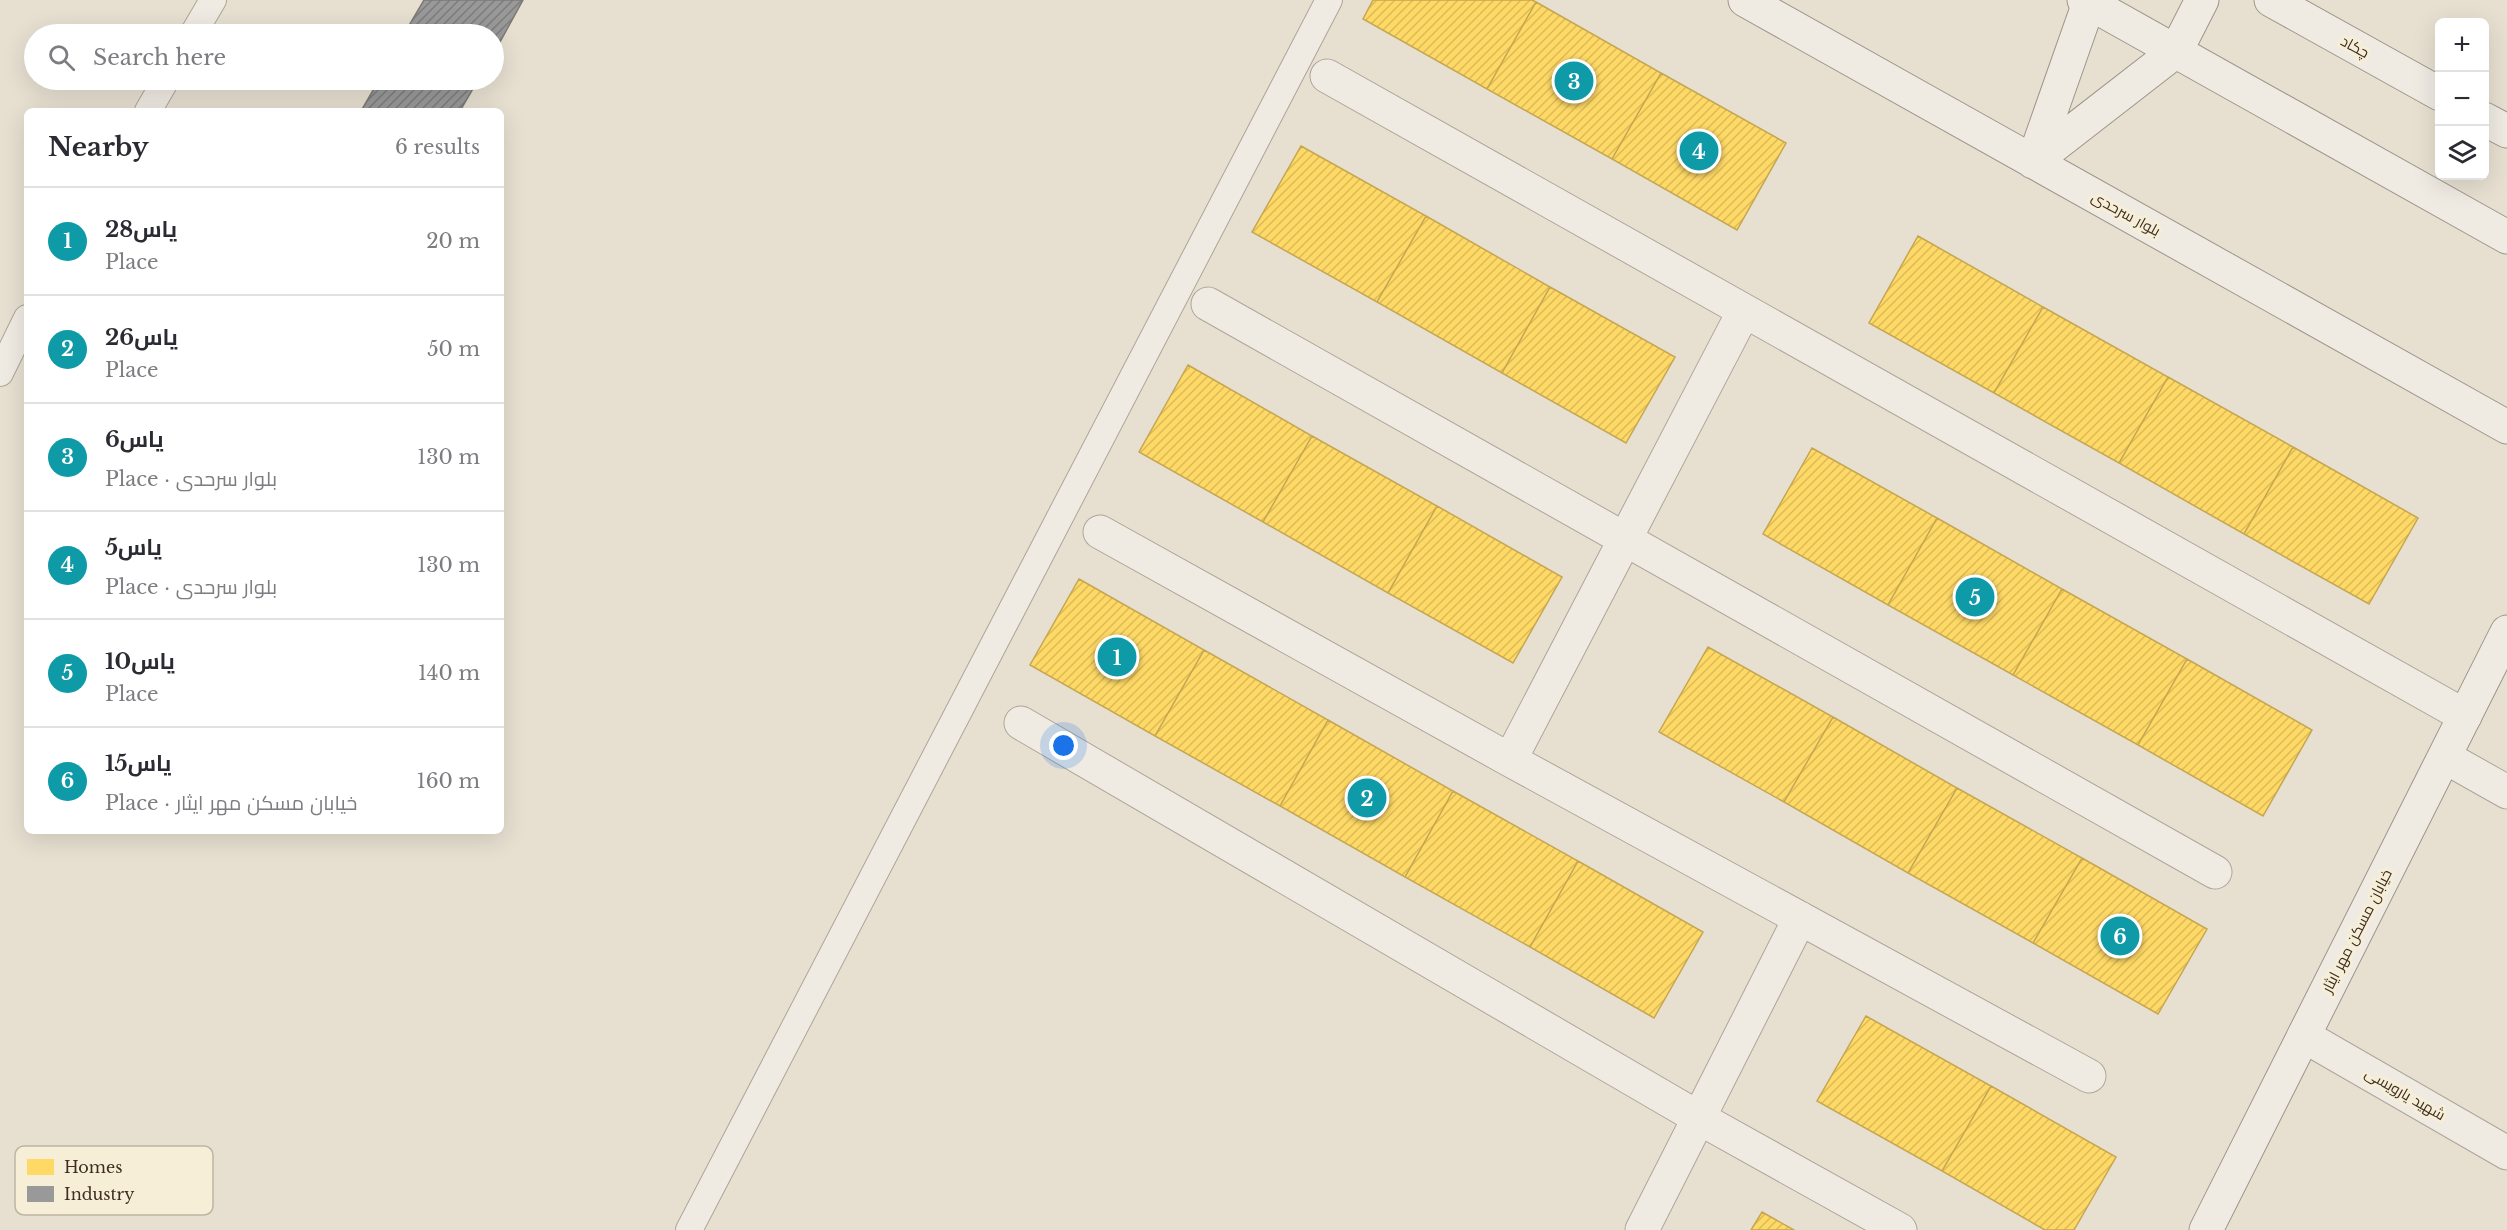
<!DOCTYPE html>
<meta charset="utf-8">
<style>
:root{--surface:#fff;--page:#f2f2f3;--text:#2b2b33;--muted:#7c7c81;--line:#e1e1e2;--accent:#0f766e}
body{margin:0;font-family:"Libre Baskerville",Cairo,serif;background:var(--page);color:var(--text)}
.controls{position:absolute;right:18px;top:18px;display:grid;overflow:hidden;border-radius:9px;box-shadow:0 6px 24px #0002}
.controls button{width:54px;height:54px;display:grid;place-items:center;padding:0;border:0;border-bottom:2px solid var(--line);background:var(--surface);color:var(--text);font:30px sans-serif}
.you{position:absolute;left:1064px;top:746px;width:21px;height:21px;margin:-15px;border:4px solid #fff;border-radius:50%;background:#1a73e8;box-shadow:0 0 0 9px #1a73e833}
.badge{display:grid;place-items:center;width:39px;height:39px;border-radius:50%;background:var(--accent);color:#fff;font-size:20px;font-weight:700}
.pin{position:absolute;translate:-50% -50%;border:3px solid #fff;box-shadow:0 2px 6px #0006}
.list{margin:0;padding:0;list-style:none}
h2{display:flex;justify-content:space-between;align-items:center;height:78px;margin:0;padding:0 24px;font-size:26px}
h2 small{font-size:20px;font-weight:400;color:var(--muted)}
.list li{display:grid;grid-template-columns:39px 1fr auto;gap:18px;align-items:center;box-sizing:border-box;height:108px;padding:0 24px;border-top:2px solid var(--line)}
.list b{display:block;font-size:22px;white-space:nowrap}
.list p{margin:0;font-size:20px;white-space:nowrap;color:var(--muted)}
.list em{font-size:20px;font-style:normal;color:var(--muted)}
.icon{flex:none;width:33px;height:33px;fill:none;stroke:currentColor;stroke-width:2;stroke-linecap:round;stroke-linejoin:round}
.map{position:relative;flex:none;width:2507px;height:1230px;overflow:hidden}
.search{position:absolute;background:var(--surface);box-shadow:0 6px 24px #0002;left:24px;top:24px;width:480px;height:66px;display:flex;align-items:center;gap:15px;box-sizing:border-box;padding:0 21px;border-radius:33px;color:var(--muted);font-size:22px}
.panel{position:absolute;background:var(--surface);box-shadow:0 6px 24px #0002;left:24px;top:108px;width:480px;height:726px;border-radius:9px}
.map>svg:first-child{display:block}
.homes{fill:url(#homes-hatch);stroke:#c5a651;stroke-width:1.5}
.industry{fill:url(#industry-hatch);stroke:#7d7975;stroke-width:1.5}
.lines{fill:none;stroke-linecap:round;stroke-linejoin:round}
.lane-casing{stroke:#ada599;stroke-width:28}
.street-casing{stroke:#ada599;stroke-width:35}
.secondary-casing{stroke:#9c958a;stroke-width:35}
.lane{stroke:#efebe3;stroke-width:26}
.street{stroke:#efebe3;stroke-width:33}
.secondary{stroke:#efebe3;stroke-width:33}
.labels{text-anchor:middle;stroke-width:6;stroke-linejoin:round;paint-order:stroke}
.street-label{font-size:15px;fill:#3d2e20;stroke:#f7eed8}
.key{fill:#f7eed8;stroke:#bfb4a1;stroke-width:1.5}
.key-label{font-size:16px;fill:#3d2e20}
</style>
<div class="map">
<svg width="2507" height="1230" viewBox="0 0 2507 1230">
<defs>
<pattern id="homes-hatch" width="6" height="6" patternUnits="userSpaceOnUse" patternTransform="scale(1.5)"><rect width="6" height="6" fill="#ffd966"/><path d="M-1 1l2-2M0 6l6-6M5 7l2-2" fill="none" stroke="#dbbb58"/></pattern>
<pattern id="industry-hatch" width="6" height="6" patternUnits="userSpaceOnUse" patternTransform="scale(1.5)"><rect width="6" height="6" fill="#999"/><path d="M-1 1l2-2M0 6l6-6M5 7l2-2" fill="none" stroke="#7e7d7c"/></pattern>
</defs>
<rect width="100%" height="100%" fill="#e7e0d1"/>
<path class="homes" d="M1373,0H1532L1536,2L1487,89L1363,19Z
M1536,2L1661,73L1612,159L1487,89Z
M1661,73L1786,143L1737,230L1612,159Z
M1301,146L1426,216L1377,302L1252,232Z
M1426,216L1550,287L1502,373L1377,302Z
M1918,236L2043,307L1994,393L1869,323Z
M1550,287L1675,357L1626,443L1502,373Z
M2043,307L2168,377L2119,463L1994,393Z
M1188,365L1312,436L1263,522L1139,452Z
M2168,377L2293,447L2244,534L2119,463Z
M1312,436L1437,506L1388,593L1263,522Z
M2293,447L2418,518L2369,604L2244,534Z
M1812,448L1937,518L1888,605L1763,534Z
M1437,506L1562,577L1513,663L1388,593Z
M1937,518L2062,589L2013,675L1888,605Z
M1079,579L1204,650L1155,736L1030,665Z
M2062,589L2187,659L2138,745L2013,675Z
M1708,647L1833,717L1784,802L1659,732Z
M1204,650L1328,720L1280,806L1155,736Z
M2187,659L2312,730L2263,816L2138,745Z
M1833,717L1957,788L1908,873L1784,802Z
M1328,720L1453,791L1405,877L1280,806Z
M1957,788L2082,858L2033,943L1908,873Z
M1453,791L1578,861L1530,947L1405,877Z
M2082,858L2207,929L2158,1014L2033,943Z
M1578,861L1703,932L1654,1018L1530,947Z
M1866,1016L1991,1086L1942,1171L1817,1101Z
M1991,1086L2116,1157L2074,1230H2045L1942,1171Z
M1762,1212L1794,1230H1751Z"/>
<path class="industry" d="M424,0H523L494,53V34H404Z
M379,80H478L460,111H361Z"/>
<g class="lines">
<g class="lane-casing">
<path id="lane" d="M193,34L213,0
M148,111L166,80
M0,373L27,318
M689,1230L1329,0"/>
</g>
<g class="street-casing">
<path id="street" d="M1327,76L2465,716
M1208,304L2215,872
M1100,532L1510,760L1744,311
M1021,723L1699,1118L1900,1230
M2445,757L2507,792
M1510,760L2089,1076
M2304,1036L2507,1153
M1642,1230L1800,918"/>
</g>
<g class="secondary-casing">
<path id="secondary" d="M1745,0L2507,427
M2084,0L2507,237
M2090,0L2033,162L2176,51L2202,0
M2271,0L2440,94
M2484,119L2507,131
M2206,1230L2507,632"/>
</g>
<use href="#lane" class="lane"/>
<use href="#street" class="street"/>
<use href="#secondary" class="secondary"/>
</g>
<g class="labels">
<g class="street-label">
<text transform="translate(2355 47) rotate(29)" y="5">چکاد</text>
<text transform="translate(2126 214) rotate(29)" y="5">بلوار سرحدی</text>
<text transform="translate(2357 931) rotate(-63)" y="5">خیابان مسکن مهر ایثار</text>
<text transform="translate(2405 1094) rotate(30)" y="5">شهید یارویسی</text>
</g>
</g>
<rect x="15" y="1146" width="198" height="69" rx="9" class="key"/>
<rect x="27" y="1159" width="27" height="16" fill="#ffd966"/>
<rect x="27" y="1186" width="27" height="16" fill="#999"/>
<g class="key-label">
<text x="64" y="1173">Homes</text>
<text x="64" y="1200">Industry</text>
</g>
</svg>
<div class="controls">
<button>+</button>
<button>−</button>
<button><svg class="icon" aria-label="layers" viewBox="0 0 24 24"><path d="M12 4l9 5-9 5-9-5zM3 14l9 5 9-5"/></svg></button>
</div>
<div class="you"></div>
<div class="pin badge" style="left:1117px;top:657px;background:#0f9aa8">1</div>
<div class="pin badge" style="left:1367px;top:798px;background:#0f9aa8">2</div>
<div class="pin badge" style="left:1574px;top:81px;background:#0f9aa8">3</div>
<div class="pin badge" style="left:1699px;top:151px;background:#0f9aa8">4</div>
<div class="pin badge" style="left:1975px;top:597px;background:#0f9aa8">5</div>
<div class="pin badge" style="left:2120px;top:936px;background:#0f9aa8">6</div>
<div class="search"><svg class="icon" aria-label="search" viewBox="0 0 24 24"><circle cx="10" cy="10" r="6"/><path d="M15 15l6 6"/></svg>Search here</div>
<section class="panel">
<h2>Nearby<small>6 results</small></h2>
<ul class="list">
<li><span class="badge" style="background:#0f9aa8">1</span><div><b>یاس28</b><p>Place</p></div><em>20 m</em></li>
<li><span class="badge" style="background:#0f9aa8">2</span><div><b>یاس26</b><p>Place</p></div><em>50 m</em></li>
<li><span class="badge" style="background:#0f9aa8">3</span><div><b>یاس6</b><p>Place · بلوار سرحدی</p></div><em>130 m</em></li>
<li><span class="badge" style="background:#0f9aa8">4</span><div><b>یاس5</b><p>Place · بلوار سرحدی</p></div><em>130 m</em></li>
<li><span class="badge" style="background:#0f9aa8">5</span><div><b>یاس10</b><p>Place</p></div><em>140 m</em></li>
<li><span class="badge" style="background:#0f9aa8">6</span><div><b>یاس15</b><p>Place · خیابان مسکن مهر ایثار</p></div><em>160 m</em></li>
</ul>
</section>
</div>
